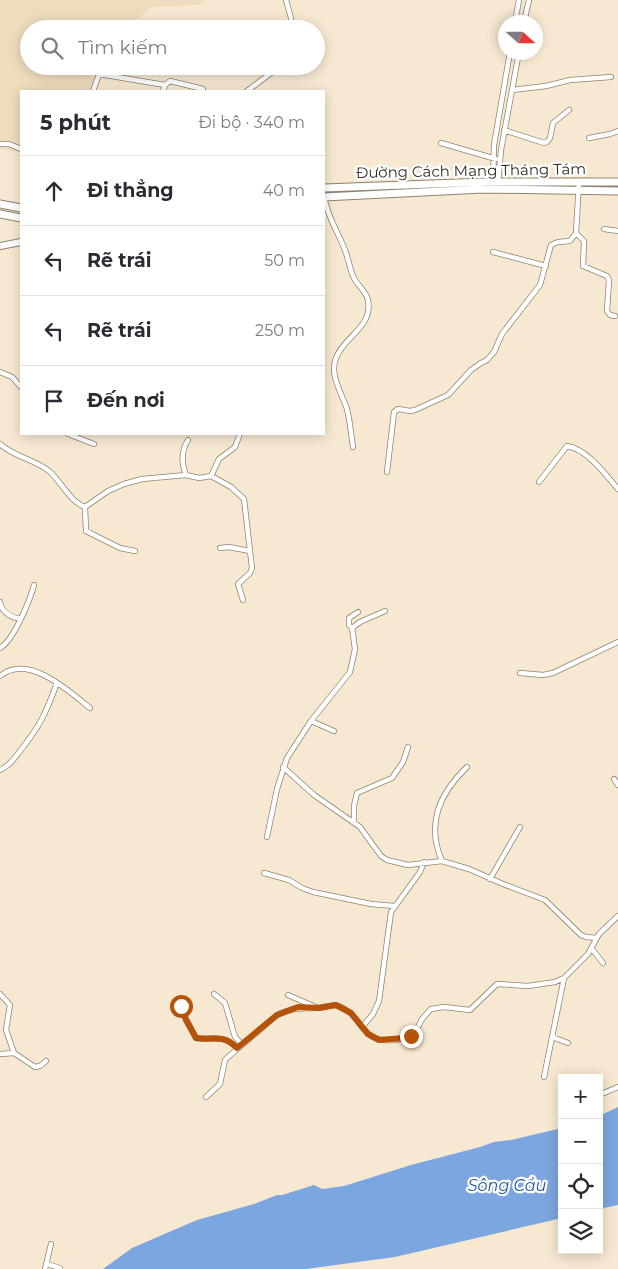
<!DOCTYPE html>
<html lang="vi">
<meta charset="utf-8">
<style>
:root{--surface:#fff;--page:#f7f7f7;--text:#2b2b33;--muted:#7c7c81;--line:#e1e1e2}
body{margin:0;font-family:Montserrat,sans-serif;background:var(--page);color:var(--text)}
.controls{position:absolute;right:15px;bottom:15px;display:grid;overflow:hidden;border-radius:0px;box-shadow:0 2px 12px #0003}
.controls button{width:45px;height:45px;display:grid;place-items:center;padding:0;border:0;border-bottom:1px solid var(--line);background:var(--surface);color:var(--text);font:25px sans-serif}
.compass{position:absolute;left:498px;top:15px;width:45px;height:45px;border-radius:50%;background:var(--surface);box-shadow:0 2px 12px #0003;rotate:111deg}
.stop{position:absolute;width:15px;height:15px;margin:-11px;border:4px solid #b45309;border-radius:50%;background:#fff}
.stop.end{background:#b45309;border-color:#fff;box-shadow:0 1px 5px #0008}
.list{margin:0;padding:0;list-style:none}
h2{display:flex;justify-content:space-between;align-items:center;height:65px;margin:0;padding:0 20px;font-size:21px}
h2 small{font-size:16px;font-weight:400;color:var(--muted)}
.list li{display:grid;grid-template-columns:32px 1fr auto;gap:15px;align-items:center;box-sizing:border-box;height:70px;padding:0 20px;border-top:1px solid var(--line)}
.list b{display:block;font-size:19px;white-space:nowrap}
.list em{font-size:16px;font-style:normal;color:var(--muted)}
.icon{flex:none;width:28px;height:28px;fill:none;stroke:currentColor;stroke-width:2;stroke-linecap:round;stroke-linejoin:round}
.map{position:relative;flex:none;width:618px;height:1269px;overflow:hidden}
.search{position:absolute;background:var(--surface);box-shadow:0 2px 12px #0003;left:20px;top:20px;width:305px;height:55px;display:flex;align-items:center;gap:12px;box-sizing:border-box;padding:0 18px;border-radius:28px;color:var(--muted);font-size:19px}
.panel{position:absolute;background:var(--surface);box-shadow:0 2px 12px #0003;left:20px;top:90px;width:305px;height:345px;border-radius:0px}
.map>svg:first-child{display:block}
.built{fill:#efdcbe}
.water{fill:#7ca6e0}
.lines{fill:none;stroke-linecap:round;stroke-linejoin:round}
.minor-casing{stroke:#90836e;stroke-width:6}
.secondary-casing{stroke:#90836e;stroke-width:8}
.primary-casing{stroke:#90836e;stroke-width:9}
.minor{stroke:#fff;stroke-width:4.5}
.secondary{stroke:#fff;stroke-width:6}
.primary{stroke:#fff;stroke-width:7}
.route{stroke:#b45309;stroke-width:6}
.labels{text-anchor:middle;stroke-width:4.5;stroke-linejoin:round;paint-order:stroke}
.street-label{font-size:15px;fill:#342e25;stroke:#fff}
.water-label{font-size:16px;font-style:italic;fill:#21569c;stroke:#fff}
</style>
<div class="map">
<svg width="618" height="1269" viewBox="0 0 618 1269">
<rect width="100%" height="100%" fill="#f7e8d1"/>
<path class="built" d="M0,0H204L199,5L152,7L125,29H29V66H102L90,91H21V152L0,149Z"/>
<path class="water" d="M618,1107V1205L599,1209V1116Z
M562,1128V1218L395,1257L306,1269H103L132,1248L197,1220L254,1204L277,1195H282L314,1185L322,1189L344,1186L411,1165L480,1147L494,1142L511,1140Z"/>
<g class="lines">
<g class="minor-casing">
<path id="minor" d="M286,0L291,18L292,29
M515,22L519,0
M524,22L529,0
M99,74L165,85
M512,90L546,86L570,80L611,77
M93,91L102,66
M163,91L165,85L170,81L203,89
M247,91L271,73L277,66
M504,130L544,143L547,142L550,138L553,123L569,110
M589,138L610,134L618,131
M441,143L496,159
M0,144H9L21,149
M493,182L494,145L510,52
M498,183L501,150L519,52
M324,196C327,217 339,233 346,253C349,261 350,270 354,278C358,286 366,291 368,300C373,328 344,336 336,358C329,374 342,394 347,409C350,421 351,434 353,447
M604,229L618,231
M576,233L584,241L583,266L607,276L609,280L607,311L610,315L615,316
M493,252L546,266
M0,372L12,377L21,387
M68,434L94,444
M0,444C14,457 34,459 49,471C61,481 70,502 85,507
M387,472L394,412L398,409L410,411L415,410L448,395L471,370L481,363L487,360L494,352L502,334L540,285L551,245L558,242L570,241L576,233L579,182
M186,475C181,462 181,451 188,440
M211,476L219,459L235,447L240,434
M539,482L567,446C587,449 605,474 618,489
M85,507L108,491L124,484L142,479L186,475L199,478L211,476L231,487L244,499L252,568L250,573L238,584L243,600
M85,507L86,531L120,548L135,551
M220,548L229,547L250,551
M0,602C2,613 10,617 20,619
M352,628L349,625V618L358,612
M0,648C14,640 30,600 34,585
M520,673L543,675L553,673L618,642
M0,676C28,653 69,691 90,708
M311,721L334,731
M283,767L314,795L360,827L381,856L387,860L408,865L442,861L469,869L503,884L545,900L581,935L586,937L597,938
M0,770C9,766 14,759 20,751C40,726 46,713 57,683
M614,779L618,785
M354,822V806L357,793L392,778L403,762L408,747
M267,837L277,789L287,758L311,721L350,672L355,649L352,628L360,622L385,611
M442,861C426,824 439,794 467,767
M264,873L289,880L302,888L313,892L371,904L394,906
M490,879L520,827
M592,949L603,963
M0,994L10,1005L6,1030L14,1053L35,1067L40,1066L46,1061
M214,994L225,1003L235,1037L242,1044
M288,995L318,1008
M180,1000L182,1011L196,1038C214,1041 222,1033 237,1048
M362,1027L373,1014L379,1001L391,912L420,872L424,862
M552,1037L568,1043
M0,1054L14,1053
M544,1077L564,978
M599,1095L618,1087
M206,1097L220,1084L225,1060L228,1057L277,1015C293,1007 299,1009 316,1008C323,1008 329,1005 336,1005C365,1014 357,1044 395,1040C402,1039 408,1038 414,1035L422,1019L431,1009L444,1007L470,1010L497,984L528,986L555,982L564,978L588,954L599,934L618,916
M47,1264L60,1268
M45,1269L51,1244"/>
</g>
<g class="secondary-casing">
<path id="secondary" d="M0,246L21,242"/>
</g>
<g class="primary-casing">
<path id="primary" d="M324,188L485,182H618
M324,197L483,189L618,191
M0,204L21,208
M0,214L21,218"/>
</g>
<use href="#minor" class="minor"/>
<use href="#secondary" class="secondary"/>
<use href="#primary" class="primary"/>
</g>
<g class="lines">
<path class="route" d="M181,1006L186,1020L196,1038C214,1041 222,1033 237,1048L277,1015L298,1007L319,1008L336,1005L351,1013L368,1034L379,1040L405,1038L411,1036"/>
</g>
<g class="labels">
<g class="street-label">
<text transform="translate(471 171) rotate(-1)" y="5">Đường Cách Mạng Tháng Tám</text>
</g>
<g class="water-label">
<text x="507" y="1191">Sông Cầu</text>
</g>
</g>
</svg>
<div class="controls">
<button>+</button>
<button>−</button>
<button><svg class="icon" aria-label="locate" viewBox="0 0 24 24"><circle cx="12" cy="12" r="6"/><path d="M12 2v4M12 18v4M2 12h4M18 12h4"/></svg></button>
<button><svg class="icon" aria-label="layers" viewBox="0 0 24 24"><path d="M12 4l9 5-9 5-9-5zM3 14l9 5 9-5"/></svg></button>
</div>
<svg class="compass" viewBox="-18 -18 36 36"><path d="M0-13l5 13h-10z" fill="#e53935"/><path d="M0 13l5-13h-10z" fill="#7c7c81"/></svg>
<div class="stop" style="left:181px;top:1006px"></div>
<div class="stop end" style="left:411px;top:1036px"></div>
<div class="search"><svg class="icon" aria-label="search" viewBox="0 0 24 24"><circle cx="10" cy="10" r="6"/><path d="M15 15l6 6"/></svg>Tìm kiếm</div>
<section class="panel">
<h2>5 phút<small>Đi bộ · 340 m</small></h2>
<ul class="list">
<li><svg class="icon" aria-label="ahead" viewBox="0 0 24 24"><path d="M12 20V5M6 11l6-6 6 6"/></svg><div><b>Đi thẳng</b></div><em>40 m</em></li>
<li><svg class="icon" aria-label="left" viewBox="0 0 24 24"><path d="M17 20v-9H6M10 6l-5 5 5 5"/></svg><div><b>Rẽ trái</b></div><em>50 m</em></li>
<li><svg class="icon" aria-label="left" viewBox="0 0 24 24"><path d="M17 20v-9H6M10 6l-5 5 5 5"/></svg><div><b>Rẽ trái</b></div><em>250 m</em></li>
<li><svg class="icon" aria-label="arrive" viewBox="0 0 24 24"><path d="M6 21V4h12l-3 4 3 4H6"/></svg><div><b>Đến nơi</b></div></li>
</ul>
</section>
</div>
